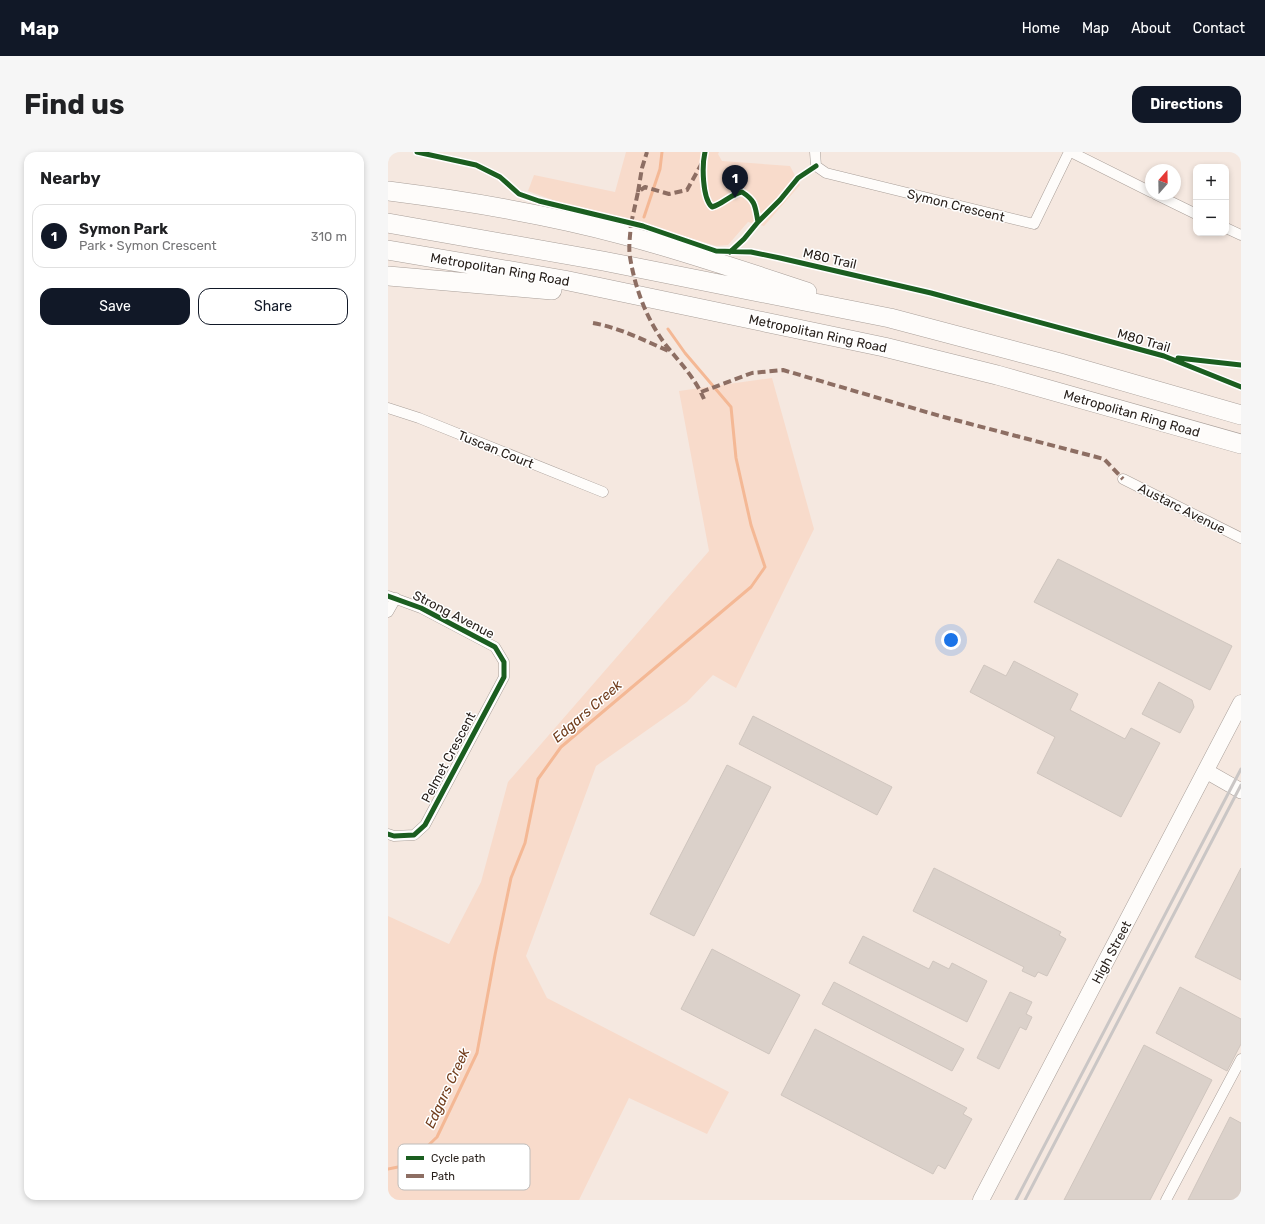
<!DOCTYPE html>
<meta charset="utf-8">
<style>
:root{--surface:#fff;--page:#f6f6f6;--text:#202124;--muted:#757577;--line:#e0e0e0;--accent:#111827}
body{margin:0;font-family:Rubik,sans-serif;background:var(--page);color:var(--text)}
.controls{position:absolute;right:12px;top:12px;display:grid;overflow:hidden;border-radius:8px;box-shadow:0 2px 6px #0003}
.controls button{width:36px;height:36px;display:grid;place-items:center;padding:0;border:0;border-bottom:1px solid var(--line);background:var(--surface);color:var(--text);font:20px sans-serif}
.compass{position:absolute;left:757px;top:12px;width:36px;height:36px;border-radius:50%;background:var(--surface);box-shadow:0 2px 6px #0003;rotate:20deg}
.you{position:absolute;left:563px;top:488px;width:14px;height:14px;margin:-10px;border:3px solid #fff;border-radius:50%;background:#1a73e8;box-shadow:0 0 0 6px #1a73e833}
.badge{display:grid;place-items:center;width:26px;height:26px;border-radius:50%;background:var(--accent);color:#fff;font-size:13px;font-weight:700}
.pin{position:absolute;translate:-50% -33px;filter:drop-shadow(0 1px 2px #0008)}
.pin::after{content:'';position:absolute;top:21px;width:14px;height:12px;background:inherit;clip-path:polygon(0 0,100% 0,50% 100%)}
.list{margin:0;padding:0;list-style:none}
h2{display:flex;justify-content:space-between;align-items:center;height:52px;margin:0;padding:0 16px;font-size:17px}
h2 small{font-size:13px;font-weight:400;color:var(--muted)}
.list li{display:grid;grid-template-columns:26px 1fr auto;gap:12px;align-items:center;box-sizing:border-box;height:64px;margin:0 8px 8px;padding:0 8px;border:1px solid var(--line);border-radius:12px}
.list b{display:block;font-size:15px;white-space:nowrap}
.list p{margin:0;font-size:13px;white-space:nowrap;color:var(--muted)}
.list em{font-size:13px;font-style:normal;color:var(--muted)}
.actions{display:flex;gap:8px;padding:12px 16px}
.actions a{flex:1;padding:9px 0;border:1px solid var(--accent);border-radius:12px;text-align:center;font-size:14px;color:var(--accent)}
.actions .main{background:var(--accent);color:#fff}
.map{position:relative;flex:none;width:853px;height:1048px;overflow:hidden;border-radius:12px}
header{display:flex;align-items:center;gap:24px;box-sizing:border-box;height:56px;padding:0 20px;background:var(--accent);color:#fff}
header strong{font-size:19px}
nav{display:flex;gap:22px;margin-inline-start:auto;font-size:14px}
.intro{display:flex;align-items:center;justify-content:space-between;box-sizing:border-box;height:96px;padding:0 24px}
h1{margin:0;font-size:28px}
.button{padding:10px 18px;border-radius:12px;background:var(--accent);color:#fff;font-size:14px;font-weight:700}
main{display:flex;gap:24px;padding:0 24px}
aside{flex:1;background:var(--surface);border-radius:12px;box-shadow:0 2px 6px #0003}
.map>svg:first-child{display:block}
.green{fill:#f8dbcb}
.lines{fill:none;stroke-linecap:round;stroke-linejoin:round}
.stream{stroke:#f4b895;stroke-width:3}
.building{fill:#dbd1ca;stroke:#cfc5be}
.minor-casing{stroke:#a99f99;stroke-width:11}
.secondary-casing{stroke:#a99f99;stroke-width:16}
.primary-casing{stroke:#a99f99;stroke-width:17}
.motorway-casing{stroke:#a99f99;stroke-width:20}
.minor{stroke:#fefcfa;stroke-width:10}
.secondary{stroke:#fefcfa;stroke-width:15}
.primary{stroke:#fefcfa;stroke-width:16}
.motorway{stroke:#fefcfa;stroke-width:19}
.rail{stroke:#cac6c5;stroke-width:3}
.quiet{stroke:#8d6e63;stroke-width:4;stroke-dasharray:8 4;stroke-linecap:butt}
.cycleway-casing{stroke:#fff;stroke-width:8}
.cycleway{stroke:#1b5e20;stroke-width:5}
.labels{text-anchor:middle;stroke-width:3;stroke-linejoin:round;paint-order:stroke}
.street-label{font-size:13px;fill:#261e19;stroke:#fff}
.water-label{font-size:14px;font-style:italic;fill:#713d1c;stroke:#fff}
.key{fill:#fff;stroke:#bebcba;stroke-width:1}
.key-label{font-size:11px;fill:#261e19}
</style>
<header>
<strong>Map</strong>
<nav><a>Home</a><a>Map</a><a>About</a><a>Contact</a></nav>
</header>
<div class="intro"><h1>Find us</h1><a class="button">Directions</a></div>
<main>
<aside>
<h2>Nearby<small></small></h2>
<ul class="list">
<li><span class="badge">1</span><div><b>Symon Park</b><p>Park · Symon Crescent</p></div><em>310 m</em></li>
</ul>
<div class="actions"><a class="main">Save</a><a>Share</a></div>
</aside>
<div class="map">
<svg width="853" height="1048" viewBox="0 0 853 1048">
<rect width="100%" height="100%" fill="#f5e8e0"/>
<path class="green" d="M238,0H331L330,2L334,9L402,14L412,33L376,74L360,70L340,93L328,94L243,68L173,51L140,39L146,23L227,40Z
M384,226L426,377L348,536L325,523L299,550L208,614L138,804L159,846L341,940L319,982L241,946L191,1048H0V764L61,792L93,730L120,630L321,399L291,239Z"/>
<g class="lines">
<path class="stream" d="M256,65L272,17L274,0
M0,1017L20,1013L49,985L89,901L107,803L123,726L137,691L150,627L173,595L363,435L377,415L363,373L348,306L343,255L297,201L280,177"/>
</g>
<path class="building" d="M670,407L844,494L822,538L646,450Z
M626,509L690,542L682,558L737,587L743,576L772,591L733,665L649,621L667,585L582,540L596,513L618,524Z
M771,530L804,548L806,555L792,581L754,562Z
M365,564L504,635L489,663L351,592Z
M339,613L383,635L306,784L262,762Z
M546,716L673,780L671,783L678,787L659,824L650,820L647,825L634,819L636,815L525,759Z
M853,716V828L807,805Z
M475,784L541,817L545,809L561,817L564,811L599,829L579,870L461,811Z
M324,797L412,843L381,902L293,857Z
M446,830L576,897L564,919L434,852Z
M792,835L853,867V892L839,919L768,881Z
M622,840L644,850L638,862L644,865L638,878L632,875L611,917L589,906Z
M427,877L579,956L575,962L584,967L557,1017L550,1013L545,1022L393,943Z
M756,893L824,928L762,1048H676Z
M842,965L853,971V1048H800Z"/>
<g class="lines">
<g class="minor-casing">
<path id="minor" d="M427,0L428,14L438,21L646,72L681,0
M683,0L763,40
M767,42L808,62
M838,76L853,83
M0,256L31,266L215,340
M735,327L853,386
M0,444L33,456L107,495L116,510V525L37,673L26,683L6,684L0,682
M0,460L8,446
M778,1048L853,907"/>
</g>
<g class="secondary-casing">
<path id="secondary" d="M818,619L853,639"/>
</g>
<g class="primary-casing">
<path id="primary" d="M593,1048L853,551"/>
</g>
<g class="motorway-casing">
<path id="motorway" d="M0,39C79,49 158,62 236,83C297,99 358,120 419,140
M0,71L215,109L502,166L672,211L853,263
M0,98L176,128L496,195L609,223L853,292
M0,124L164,138"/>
</g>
<use href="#minor" class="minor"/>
<use href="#secondary" class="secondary"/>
<use href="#primary" class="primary"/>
<use href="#motorway" class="motorway"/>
<path class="rail" d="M628,1048L853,617
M637,1048L853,633"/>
<path class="quiet" d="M250,40L254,16L259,0
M243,68C243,80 240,93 242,105C247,136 258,166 277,192C292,211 306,224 316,247
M243,72L250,40L257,35L281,42L299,38L314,11
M205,171C233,176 257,189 283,200
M313,240L364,221L395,218L552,264L716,307L735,327"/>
<g class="cycleway-casing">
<path id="cycleway" d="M29,0L88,13L112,25L131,42L151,49L255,74L328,99L363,100L392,106L543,141L776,204L853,235
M317,0C314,13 314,46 324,55C335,52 343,42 354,40C368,49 367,54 370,70L356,87L342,100
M370,70L392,48L410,26L428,14
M790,206L853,213
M0,444L33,456L107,495L116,510V525L37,673L26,683L6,684L0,682"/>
</g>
<use href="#cycleway" class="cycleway"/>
</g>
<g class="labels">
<g class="street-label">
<text transform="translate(568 53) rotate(14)" y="5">Symon Crescent</text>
<text transform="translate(442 106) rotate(13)" y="5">M80 Trail</text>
<text transform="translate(112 117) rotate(10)" y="5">Metropolitan Ring Road</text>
<text transform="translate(430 181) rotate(12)" y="5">Metropolitan Ring Road</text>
<text transform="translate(756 188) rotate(16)" y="5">M80 Trail</text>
<text transform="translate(744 261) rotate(16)" y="5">Metropolitan Ring Road</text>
<text transform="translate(108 297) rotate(22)" y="5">Tuscan Court</text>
<text transform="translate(794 356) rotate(27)" y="5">Austarc Avenue</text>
<text transform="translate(66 462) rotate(27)" y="5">Strong Avenue</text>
<text transform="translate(60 605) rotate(-62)" y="5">Pelmet Crescent</text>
<text transform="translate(723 800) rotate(-62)" y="5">High Street</text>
</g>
<g class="water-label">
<text transform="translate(199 559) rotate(-41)" y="5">Edgars Creek</text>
<text transform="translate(59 936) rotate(-65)" y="5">Edgars Creek</text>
</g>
</g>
<rect x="10" y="992" width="132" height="46" rx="6" class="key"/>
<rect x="18" y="1004" width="18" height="4" fill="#1b5e20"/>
<rect x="18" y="1022" width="18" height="4" fill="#8d6e63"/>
<g class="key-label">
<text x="43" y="1010">Cycle path</text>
<text x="43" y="1028">Path</text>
</g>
</svg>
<div class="controls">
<button>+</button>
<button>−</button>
</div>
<svg class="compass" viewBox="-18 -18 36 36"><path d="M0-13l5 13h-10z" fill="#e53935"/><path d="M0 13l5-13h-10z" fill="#757577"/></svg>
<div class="you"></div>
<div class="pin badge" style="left:347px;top:46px">1</div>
</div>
</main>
